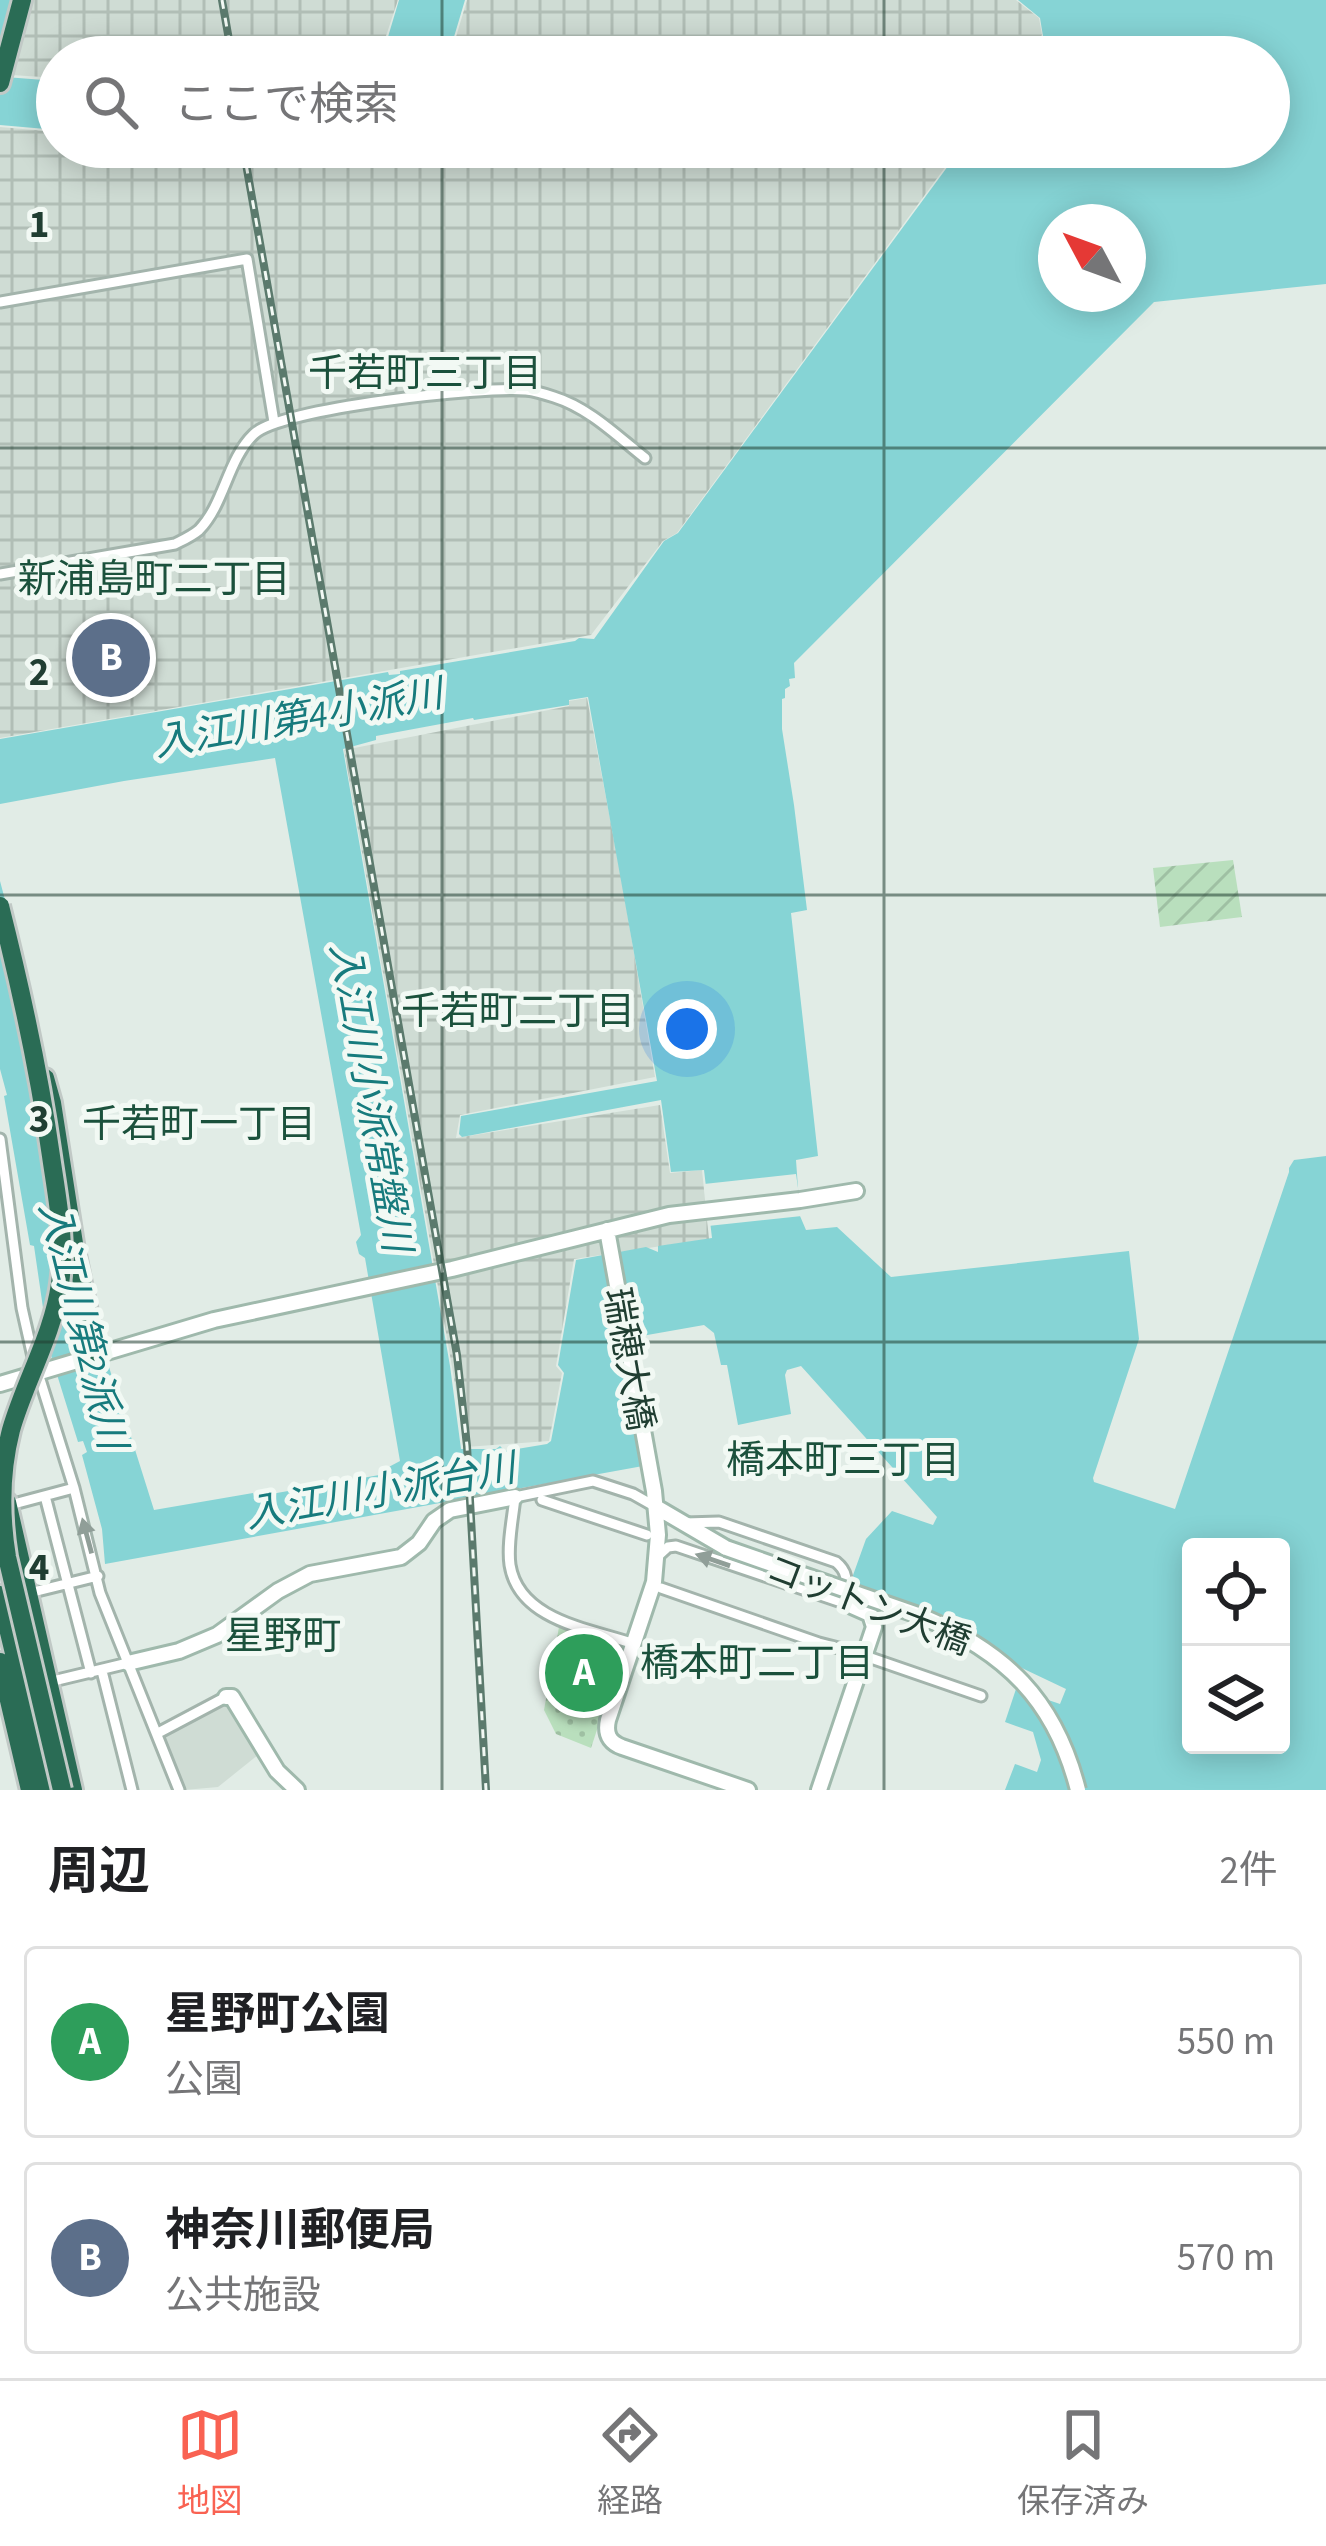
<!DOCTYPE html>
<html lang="ja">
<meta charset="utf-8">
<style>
:root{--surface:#fff;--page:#f6f6f6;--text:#202124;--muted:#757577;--line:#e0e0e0;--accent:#f96252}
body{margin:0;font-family:"Source Sans 3","Noto Sans JP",sans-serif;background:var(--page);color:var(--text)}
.controls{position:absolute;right:36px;bottom:36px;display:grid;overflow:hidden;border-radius:12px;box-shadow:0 6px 30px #0003}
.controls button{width:108px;height:108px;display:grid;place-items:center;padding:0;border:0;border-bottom:3px solid var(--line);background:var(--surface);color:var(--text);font:60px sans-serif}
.compass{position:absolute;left:1038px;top:204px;width:108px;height:108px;border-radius:50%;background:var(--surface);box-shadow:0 6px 30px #0003;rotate:311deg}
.you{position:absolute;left:687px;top:1029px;width:42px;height:42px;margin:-30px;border:9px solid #fff;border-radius:50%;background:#1a73e8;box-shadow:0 0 0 18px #1a73e833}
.badge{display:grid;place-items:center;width:78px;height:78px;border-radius:50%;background:var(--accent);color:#fff;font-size:39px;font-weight:700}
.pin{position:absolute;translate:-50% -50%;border:6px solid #fff;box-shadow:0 3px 12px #0006}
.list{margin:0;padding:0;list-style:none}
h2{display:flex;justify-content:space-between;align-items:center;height:156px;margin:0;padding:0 48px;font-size:51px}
h2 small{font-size:39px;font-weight:400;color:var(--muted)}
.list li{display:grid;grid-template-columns:78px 1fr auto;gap:36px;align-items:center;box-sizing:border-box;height:192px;margin:0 24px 24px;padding:0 24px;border:3px solid var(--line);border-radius:12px}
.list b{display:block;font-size:45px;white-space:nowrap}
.list p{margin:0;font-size:39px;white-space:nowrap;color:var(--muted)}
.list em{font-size:39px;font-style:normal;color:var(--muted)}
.icon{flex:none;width:66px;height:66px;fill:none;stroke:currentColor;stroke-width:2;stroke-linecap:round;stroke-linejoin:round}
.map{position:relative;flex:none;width:1326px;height:1790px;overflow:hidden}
.search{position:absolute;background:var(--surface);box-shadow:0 6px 30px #0003;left:36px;right:36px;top:36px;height:132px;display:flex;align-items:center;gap:30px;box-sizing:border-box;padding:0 42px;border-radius:66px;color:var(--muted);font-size:45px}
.sheet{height:588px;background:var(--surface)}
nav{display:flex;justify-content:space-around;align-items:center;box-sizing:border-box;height:168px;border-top:3px solid var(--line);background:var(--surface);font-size:33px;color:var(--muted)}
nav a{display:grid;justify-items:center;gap:6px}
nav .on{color:var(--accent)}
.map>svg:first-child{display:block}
.built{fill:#cfdcd4}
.industrial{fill:url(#industrial-grid)}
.park{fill:url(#park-dots)}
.garden{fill:url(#garden-furrows)}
.water{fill:#86d4d5;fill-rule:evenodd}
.pier{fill:#e1ece6}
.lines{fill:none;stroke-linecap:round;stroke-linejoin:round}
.street-casing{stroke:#a3b4ac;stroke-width:15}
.secondary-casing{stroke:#9fb9ac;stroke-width:20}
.highway-casing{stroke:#c1c9c6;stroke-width:24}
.street{stroke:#fff;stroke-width:9}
.secondary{stroke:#fff;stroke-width:14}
.highway{stroke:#2a6c55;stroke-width:18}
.rail-casing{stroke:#5b7a6d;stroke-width:8}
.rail{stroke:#f2f9f4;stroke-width:3;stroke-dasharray:9;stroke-linecap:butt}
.secondary-bridge-casing{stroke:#9fb9ac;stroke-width:20;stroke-linecap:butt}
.highway-bridge-casing{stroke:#c1c9c6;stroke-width:24;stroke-linecap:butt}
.secondary-bridge{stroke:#fff;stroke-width:14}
.highway-bridge{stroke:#2a6c55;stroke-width:18}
.oneway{fill:#909e98}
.grid{fill:none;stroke:#203e32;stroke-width:3;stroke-opacity:0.55}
.labels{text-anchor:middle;stroke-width:10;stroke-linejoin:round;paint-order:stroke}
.street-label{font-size:36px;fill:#203e32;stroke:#f2f9f4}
.neighbourhood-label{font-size:39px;fill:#1b513c;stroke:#f2f9f4}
.water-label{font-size:39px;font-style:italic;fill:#177b7d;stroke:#f2f9f4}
.grid-label{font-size:39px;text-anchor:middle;font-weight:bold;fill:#203e32;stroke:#f2f9f4;stroke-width:10;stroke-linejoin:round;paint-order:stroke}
</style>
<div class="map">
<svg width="1326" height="1790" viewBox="0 0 1326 1790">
<defs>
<pattern id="industrial-grid" width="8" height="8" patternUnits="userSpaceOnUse" patternTransform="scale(3)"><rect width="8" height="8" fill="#cfdcd4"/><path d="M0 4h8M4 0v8" fill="none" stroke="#b1beb6"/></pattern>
<pattern id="park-dots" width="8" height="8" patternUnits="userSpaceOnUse" patternTransform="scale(3)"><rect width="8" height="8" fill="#b9dfbd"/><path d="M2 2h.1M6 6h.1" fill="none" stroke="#9fc0a3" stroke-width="1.8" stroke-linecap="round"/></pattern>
<pattern id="garden-furrows" width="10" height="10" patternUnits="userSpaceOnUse" patternTransform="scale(3)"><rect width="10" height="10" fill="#b9dfbd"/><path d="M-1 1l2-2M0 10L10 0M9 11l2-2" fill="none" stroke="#9fc0a3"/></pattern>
</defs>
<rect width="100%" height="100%" fill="#e1ece6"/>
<path class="built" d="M222,1703L228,1704L258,1755L218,1787L184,1790L165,1738L167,1732Z"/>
<path class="industrial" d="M32,0H398L379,57H57V78L12,75Z
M467,0H1016L1039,18L1042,35L1026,57H450Z
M0,127L57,132V147H243L419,161L424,147H960L677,533L663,541L591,635L0,738Z
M587,698L620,871L655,1077L460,1115L456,1138L660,1105L670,1173L702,1170L709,1239L574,1259L556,1366L562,1373L549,1441L466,1447L344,750L569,706V701Z"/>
<path class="park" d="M559,1627L623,1651L591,1748L556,1734L544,1710Z"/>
<path class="garden" d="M1233,860L1242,917L1160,927L1153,868Z"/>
<path class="water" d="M0,0H26L5,77L57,81V130L0,125Z
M399,0H465L448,57H382Z
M1018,0H1326V284L1154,302L794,663L795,678L789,679L790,686L785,689V698L782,699V729L794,805L807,910L791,913L818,1156L796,1160L800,1216L806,1230L837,1227L891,1277L1129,1251L1139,1339L1093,1478L1094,1482L1175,1509L1289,1172V1168L1294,1160L1326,1156V1790H1005L1015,1764L1037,1772L1041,1760L1033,1732L1005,1722L1016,1689L1060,1704L1066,1689L875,1598L852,1578L866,1539L892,1511L933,1525L937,1517L801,1366L787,1370L785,1375L791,1414L738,1425L727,1365H721L714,1333L704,1325L636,1337L654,1464L105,1564L102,1529L82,1455L87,1452L83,1441L78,1442L49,1349L34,1246L30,1245L4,1096L7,1095L0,1069V881L40,1031L50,1093L97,1329L154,1510L253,1493L254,1497L385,1474V1469L400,1461L365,1258L359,1254L356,1242L361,1235L275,758L124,781L0,804V739L388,672L389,675L400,674V671L575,641L579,638L594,639L664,541L678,533L962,147H1269V57H1028L1043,36L1040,18ZM1056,222H1128V294H1056ZM588,697L657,1081L461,1116L459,1134L462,1137L661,1100L671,1172L704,1170L712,1238L658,1246V1252L646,1247L576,1260L558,1365L564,1373L551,1441L547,1444L505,1451L500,1446L496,1449H461L450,1366L343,749L376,740V736L473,718L474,720L569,705V700ZM1191,1547H1281V1745H1191Z"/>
<path class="pier" d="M796,1174L802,1216L708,1226L704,1184Z"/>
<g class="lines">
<g class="street-casing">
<path id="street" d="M0,302L247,259L274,422
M0,574L175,544C183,540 192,536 199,530C225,503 227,460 254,434C281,408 484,386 526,390C535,391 545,394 554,397C589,408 616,435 645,458
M0,1139L22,1308L33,1357L74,1488L100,1593L179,1790
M45,1496L91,1673
M542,1500L647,1535
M10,1505L74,1488
M685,1523L719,1522L836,1562C847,1571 848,1580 843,1594L852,1606
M657,1557L668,1547L676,1546L847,1604
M661,1588L819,1643L858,1653
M29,1593L98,1576
M634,1644C591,1629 519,1621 510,1565C507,1544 513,1518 515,1497L593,1481L633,1494L656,1507
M868,1657L981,1696
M102,1671L132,1790
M49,1682L128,1663
M158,1733L226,1697"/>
</g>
<g class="secondary-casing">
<path id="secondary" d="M607,1230L654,1491L658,1535L654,1582L608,1720C605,1734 609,1742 622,1747L748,1790
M0,1384L214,1320L452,1269L669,1215L800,1200L856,1191
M656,1507L726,1548
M128,1663L179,1651L217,1635L278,1591L310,1574L401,1557L419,1543L434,1521L450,1510L515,1497
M226,1697H232L277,1771L297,1790
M819,1790L874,1627L870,1614L852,1606"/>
</g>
<g class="highway-casing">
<path id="highway" d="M0,83L22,0
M45,1078L52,1103L75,1250L97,1355
M7,1502L73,1790
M0,1595L47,1790
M0,1662L30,1790"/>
</g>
<use href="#street" class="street"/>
<use href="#secondary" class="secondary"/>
<use href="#highway" class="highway"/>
<g class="rail-casing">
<path id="rail" d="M222,0L232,57
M243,147L457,1355L467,1446L486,1790"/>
</g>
<use href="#rail" class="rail"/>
<g class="secondary-bridge-casing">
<path id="secondary-bridge" d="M726,1548L921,1616C1005,1652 1055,1699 1078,1790"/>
</g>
<g class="highway-bridge-casing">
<path id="highway-bridge" d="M0,906C21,989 39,1071 51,1156C57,1198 66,1241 60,1284C53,1335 25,1381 11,1430C0,1473 0,1514 7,1557L62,1790"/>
</g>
<use href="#secondary-bridge" class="secondary-bridge"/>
<use href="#highway-bridge" class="highway-bridge"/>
</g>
<defs><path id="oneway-solid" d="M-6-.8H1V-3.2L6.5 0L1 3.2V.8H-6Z" transform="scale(3)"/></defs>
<g class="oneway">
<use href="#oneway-solid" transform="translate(87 1536) rotate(-105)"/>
<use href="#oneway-solid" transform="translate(713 1560) rotate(-161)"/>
</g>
<path class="grid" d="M442,0V57M884,0V57M442,147V1790M884,147V1790M0,448H1326M0,895H1326M0,1342H1326"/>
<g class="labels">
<g class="street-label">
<text transform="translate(630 1359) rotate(80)" y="13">瑞穂大橋</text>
<text transform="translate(869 1604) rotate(21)" y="13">コットン大橋</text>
</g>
<g class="neighbourhood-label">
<text x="425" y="386">千若町三丁目</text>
<text x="154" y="592">新浦島町二丁目</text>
<text x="518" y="1024">千若町二丁目</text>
<text x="199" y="1137">千若町一丁目</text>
<text x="843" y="1473">橋本町三丁目</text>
<text x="283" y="1649">星野町</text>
<text x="757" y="1676">橋本町二丁目</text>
</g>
<g class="water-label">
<text transform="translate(298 717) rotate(-10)" y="14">入江川第4小派川</text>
<text transform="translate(372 1097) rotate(80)" y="14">入江川小派常盤川</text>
<text transform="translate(84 1325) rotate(76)" y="14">入江川第2派川</text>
<text transform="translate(380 1490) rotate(-10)" y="14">入江川小派台川</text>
</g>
</g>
<g class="grid-label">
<text x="39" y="237">1</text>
<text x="39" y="685">2</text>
<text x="39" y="1132">3</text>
<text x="39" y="1580">4</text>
</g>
</svg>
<div class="controls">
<button><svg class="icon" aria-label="locate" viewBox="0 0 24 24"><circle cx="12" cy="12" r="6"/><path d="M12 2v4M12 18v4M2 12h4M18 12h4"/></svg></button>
<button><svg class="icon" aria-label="layers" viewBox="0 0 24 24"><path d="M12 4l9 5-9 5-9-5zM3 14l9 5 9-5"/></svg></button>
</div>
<svg class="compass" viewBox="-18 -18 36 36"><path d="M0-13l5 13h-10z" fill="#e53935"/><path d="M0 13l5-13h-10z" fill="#757577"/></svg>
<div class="you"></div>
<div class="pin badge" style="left:584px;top:1673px;background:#2e9e5b">A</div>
<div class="pin badge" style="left:111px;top:658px;background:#5c6f8a">B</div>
<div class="search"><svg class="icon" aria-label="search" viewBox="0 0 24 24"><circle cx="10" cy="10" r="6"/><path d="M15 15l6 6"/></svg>ここで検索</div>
</div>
<section class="sheet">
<h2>周辺<small>2件</small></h2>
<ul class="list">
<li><span class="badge" style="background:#2e9e5b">A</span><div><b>星野町公園</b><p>公園</p></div><em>550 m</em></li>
<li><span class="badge" style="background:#5c6f8a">B</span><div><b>神奈川郵便局</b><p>公共施設</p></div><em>570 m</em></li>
</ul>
</section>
<nav>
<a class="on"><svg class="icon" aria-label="map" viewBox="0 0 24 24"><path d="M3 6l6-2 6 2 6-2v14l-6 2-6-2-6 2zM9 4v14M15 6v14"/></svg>地図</a>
<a><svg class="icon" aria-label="directions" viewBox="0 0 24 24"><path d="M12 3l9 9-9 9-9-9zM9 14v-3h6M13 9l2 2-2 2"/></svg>経路</a>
<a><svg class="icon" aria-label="saved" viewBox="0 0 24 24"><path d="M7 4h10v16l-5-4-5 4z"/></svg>保存済み</a>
</nav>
